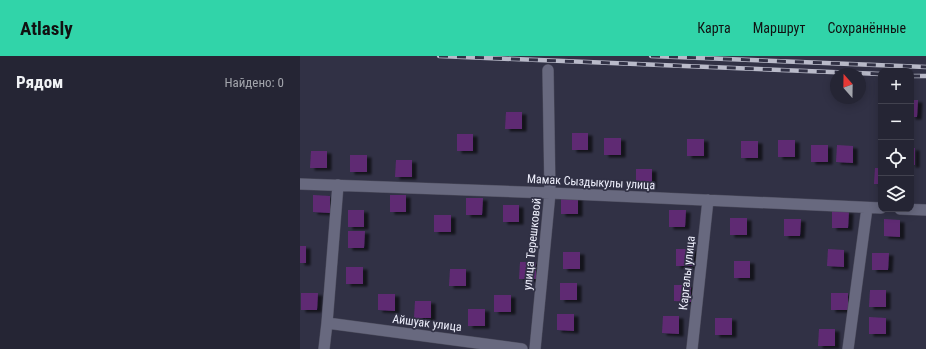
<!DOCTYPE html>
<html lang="ru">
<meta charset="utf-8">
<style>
:root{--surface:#252534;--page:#2d2d3c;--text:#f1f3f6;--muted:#a3a5ac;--line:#42424f;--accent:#31d4a9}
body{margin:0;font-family:"Roboto Condensed",sans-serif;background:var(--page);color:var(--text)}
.controls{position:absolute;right:12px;top:12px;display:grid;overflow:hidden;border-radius:8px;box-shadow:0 2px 10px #0003}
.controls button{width:36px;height:36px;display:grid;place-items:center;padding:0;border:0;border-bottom:1px solid var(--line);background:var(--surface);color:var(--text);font:20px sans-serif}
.compass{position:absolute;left:530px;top:12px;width:36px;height:36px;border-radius:50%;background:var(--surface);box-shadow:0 2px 10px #0003;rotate:340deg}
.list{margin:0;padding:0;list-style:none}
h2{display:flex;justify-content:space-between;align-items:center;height:52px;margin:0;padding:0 16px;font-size:17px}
h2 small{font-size:13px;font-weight:400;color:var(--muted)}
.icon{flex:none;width:22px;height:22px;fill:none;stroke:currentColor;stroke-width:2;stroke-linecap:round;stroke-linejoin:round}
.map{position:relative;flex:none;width:626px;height:293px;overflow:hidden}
header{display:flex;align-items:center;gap:24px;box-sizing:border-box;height:56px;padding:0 20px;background:var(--accent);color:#111}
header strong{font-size:19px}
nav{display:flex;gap:22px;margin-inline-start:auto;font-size:14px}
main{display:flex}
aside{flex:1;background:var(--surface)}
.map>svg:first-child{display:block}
.building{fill:#5f2b73;filter:url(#shadow)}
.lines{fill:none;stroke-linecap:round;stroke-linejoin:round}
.minor-casing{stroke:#4c4c5d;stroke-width:12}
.minor{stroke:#68697f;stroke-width:11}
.rail-casing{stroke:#b9bac9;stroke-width:4.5}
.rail{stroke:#313145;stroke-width:3;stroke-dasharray:9;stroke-linecap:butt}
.labels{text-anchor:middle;stroke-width:3.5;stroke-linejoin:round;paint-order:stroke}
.street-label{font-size:12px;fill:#eeeffc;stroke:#313145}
</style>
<header>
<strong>Atlasly</strong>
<nav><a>Карта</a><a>Маршрут</a><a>Сохранённые</a></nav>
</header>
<main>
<aside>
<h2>Рядом<small>Найдено: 0</small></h2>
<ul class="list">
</ul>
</aside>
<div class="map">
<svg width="626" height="293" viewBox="0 0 626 293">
<defs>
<filter id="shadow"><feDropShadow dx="4.5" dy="2.5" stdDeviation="1" flood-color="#0009"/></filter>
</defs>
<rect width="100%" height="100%" fill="#313145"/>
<path class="building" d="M611,44H618L617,61H611Z
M206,56H222V73H205Z
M272,77H288V94H272Z
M157,78H173V95H157Z
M304,82H321V99H304Z
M387,83H404V100H387Z
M478,84H495V101H478Z
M441,85H458V102H441Z
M511,89H528V106H511Z
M537,89L553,90V107L536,106Z
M611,92H615V109H611Z
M11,95H27V112H10Z
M50,99H67V116H50Z
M96,104H112V121H95Z
M575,112H581V128H574Z
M336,113H352V130L336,129Z
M13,139L30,140V157L13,156Z
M90,139H106V156H90Z
M261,141H278V158H261Z
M166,142H183L182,159H166Z
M203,149H219V166H203Z
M48,154H64V171H48Z
M369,154H386L385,171H369Z
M532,155H549L548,172H532Z
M134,159H151V176H134Z
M430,162H447V179H430Z
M484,163H501L500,180H484Z
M584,163L600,164V181L584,180Z
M48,175H65L64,192H48Z
M0,190H6V207H0Z
M376,193H393V210H376Z
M528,193L544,194V211L527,210Z
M263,196H280V213H263Z
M572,197H589L588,214H572Z
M434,205H450V222H434Z
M220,206H236V223H219Z
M46,211H63V228H46Z
M150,213H166V230H149Z
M260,227H277V244H260Z
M374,229H391V246L374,245Z
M570,234H586V251H569Z
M1,237H18L17,254H1Z
M531,237H548V254H531Z
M78,238H95V255L78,254Z
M194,239H211V256H194Z
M115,245H131V262H114Z
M168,253H185V270H168Z
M257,258H274V275L257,274Z
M363,260H379V278L362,277Z
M569,261L586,262V278H569Z
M415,262H432V279H415Z
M519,273H535V290H518Z"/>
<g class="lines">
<g class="minor-casing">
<path id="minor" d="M0,128L250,137L581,152
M600,153L626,154
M27,267L222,293
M24,293L27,267L38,129
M235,293L250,137L248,14
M392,293L408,144
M548,293L567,152"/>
</g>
<use href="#minor" class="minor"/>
<g class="rail-casing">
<path id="rail" d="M139,0L581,18
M351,0L626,11
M611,20H626"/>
</g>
<use href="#rail" class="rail"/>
</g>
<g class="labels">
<g class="street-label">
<text transform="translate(291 126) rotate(3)" y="4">Мамак Сыздыкулы улица</text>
<text transform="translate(232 188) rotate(-84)" y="4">улица Терешковой</text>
<text transform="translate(387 217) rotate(-84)" y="4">Каргалы улица</text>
<text transform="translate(127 267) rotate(7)" y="4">Айшуак улица</text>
</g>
</g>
</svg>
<div class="controls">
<button>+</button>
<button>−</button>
<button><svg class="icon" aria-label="locate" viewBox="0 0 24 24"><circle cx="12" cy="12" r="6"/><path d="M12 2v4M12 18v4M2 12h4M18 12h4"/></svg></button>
<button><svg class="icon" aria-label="layers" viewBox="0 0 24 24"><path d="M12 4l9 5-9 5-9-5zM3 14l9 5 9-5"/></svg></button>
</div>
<svg class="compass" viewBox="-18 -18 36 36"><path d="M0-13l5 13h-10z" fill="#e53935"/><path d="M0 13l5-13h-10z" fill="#a3a5ac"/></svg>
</div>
</main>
